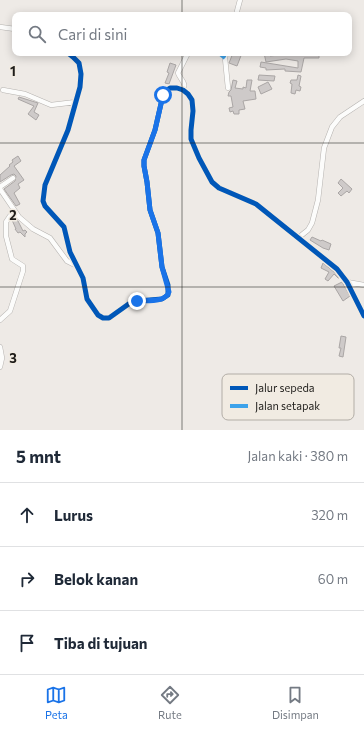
<!DOCTYPE html>
<html lang="id">
<meta charset="utf-8">
<style>
:root{--surface:#fff;--page:#f2f2f3;--text:#1f2937;--muted:#747a83;--line:#e0e1e3;--accent:#1a73e8}
body{margin:0;font-family:Commissioner,sans-serif;background:var(--page);color:var(--text)}
.stop{position:absolute;width:12px;height:12px;margin:-9px;border:3px solid #1a73e8;border-radius:50%;background:#fff}
.stop.end{background:#1a73e8;border-color:#fff;box-shadow:0 1px 4px #0008}
.list{margin:0;padding:0;list-style:none}
h2{display:flex;justify-content:space-between;align-items:center;height:52px;margin:0;padding:0 16px;font-size:17px}
h2 small{font-size:13px;font-weight:400;color:var(--muted)}
.list li{display:grid;grid-template-columns:26px 1fr auto;gap:12px;align-items:center;box-sizing:border-box;height:64px;padding:0 16px;border-top:1px solid var(--line)}
.list b{display:block;font-size:15px;white-space:nowrap}
.list em{font-size:13px;font-style:normal;color:var(--muted)}
.icon{flex:none;width:22px;height:22px;fill:none;stroke:currentColor;stroke-width:2;stroke-linecap:round;stroke-linejoin:round}
.map{position:relative;flex:none;width:364px;height:430px;overflow:hidden}
.search{position:absolute;background:var(--surface);box-shadow:0 2px 10px #0003;left:12px;right:12px;top:12px;height:44px;display:flex;align-items:center;gap:10px;box-sizing:border-box;padding:0 14px;border-radius:8px;color:var(--muted);font-size:15px}
.sheet{height:244px;background:var(--surface)}
nav{display:flex;justify-content:space-around;align-items:center;box-sizing:border-box;height:56px;border-top:1px solid var(--line);background:var(--surface);font-size:11px;color:var(--muted)}
nav a{display:grid;justify-items:center;gap:2px}
nav .on{color:var(--accent)}
.map>svg:first-child{display:block}
.building{fill:#cecac9;stroke:#aaa6a5}
.lines{fill:none;stroke-linecap:round;stroke-linejoin:round}
.minor-casing{stroke:#b5b2af;stroke-width:5.5}
.minor{stroke:#fcfcfb;stroke-width:4.5}
.quiet{stroke:#3da2ea;stroke-width:4;stroke-dasharray:8 4;stroke-linecap:butt}
.cycleway-casing{stroke:#f1ebe2;stroke-width:8}
.cycleway{stroke:#0057b8;stroke-width:5}
.route{stroke:#1a73e8;stroke-width:5}
.grid{fill:none;stroke:#1f1d1a;stroke-width:1;stroke-opacity:0.55}
.key{fill:#f1ebe2;stroke:#b2ada6;stroke-width:1}
.key-label{font-size:11px;fill:#1f1d1a}
.grid-label{font-size:13px;text-anchor:middle;font-weight:bold;fill:#1f1d1a;stroke:#f1ebe2;stroke-width:3;stroke-linejoin:round;paint-order:stroke}
</style>
<div class="map">
<svg width="364" height="430" viewBox="0 0 364 430">
<rect width="100%" height="100%" fill="#eeeae6"/>
<path class="building" d="M233,53H242L237,66L229,63Z
M264,53H270V56L287,54V53L303,54V53H319V58H304L301,72L285,71V69L266,70V68L260,67L261,62L298,68V61L286,59L266,62Z
M170,63L176,65L169,84L165,83L169,73L167,72Z
M259,75L275,76L274,81L258,80Z
M298,75L301,76L299,86L301,87L300,91L296,90L295,94L291,93L292,84L290,83L291,80H297Z
M233,80L237,81L235,88L243,89V87L246,88L247,80H252L250,91H255L256,99L243,101L245,109L239,110V114H234L233,111L230,112L229,108L233,107L231,96H228L229,92L231,90Z
M268,82L272,89L261,94L258,87Z
M19,97L38,103L34,112L39,115L36,120L28,114L34,106L18,99Z
M18,156L21,161L14,166L24,180L18,184L20,188L14,193L20,204L16,206L4,189L15,181L16,176L14,174L11,175L0,182V175L10,166L9,165L13,162L12,160Z
M341,179L352,189L349,193L347,191L341,196L338,193L343,188L338,183Z
M15,219L18,221L23,231L25,230L27,232L25,234V237L20,232L18,233L15,229H16L12,220Z
M312,237L321,241L322,240L331,244L329,250L323,248L310,240Z
M323,263L334,272L339,278H338L334,274L328,281L325,279L329,272L321,268Z
M342,282L350,296L343,301L334,286Z
M341,336L346,337L343,357L339,356L341,348H339Z"/>
<g class="lines">
<g class="minor-casing">
<path id="minor" d="M236,15L240,0
M0,27L15,29
M68,53L73,57L79,63L81,74L80,87L68,130L45,185L43,201L45,206L64,227L70,252L83,278L87,299L98,315L103,318H109L130,303L137,301L162,299L168,295V285L162,267L158,233L150,210L147,182L144,166V160L155,130L163,95L164,92L170,88H177L183,90L188,94L192,100L193,111L191,130V139L199,158L212,182L219,188L256,204L337,269L347,282L364,316
M226,53L225,58L228,88
M3,90L25,94L51,105L76,102
M183,90C187,83 180,79 178,73L188,53
M0,187L13,178
M0,189L19,217
M298,238L308,230L312,223L318,200L324,148L332,127L340,117L364,101
M347,282L364,285
M0,320L10,311L23,271V266L12,259L6,236V222L10,216L15,215L19,217L33,229L50,238L67,261L77,266
M0,347L2,358L0,367"/>
</g>
<use href="#minor" class="minor"/>
<path class="quiet" d="M219,53L225,58"/>
<g class="cycleway-casing">
<path id="cycleway" d="M68,53L73,57L79,63L81,74L80,87L68,130L45,185L43,201L45,206L64,227L70,252L83,278L87,299L98,315L103,318H109L130,303L137,301L162,299L168,295V285L162,267L158,233L150,210L147,182L144,166V160L155,130L163,95L164,92L170,88H177L183,90L188,94L192,100L193,111L191,130V139L199,158L212,182L219,188L256,204L337,269L347,282L364,316"/>
</g>
<use href="#cycleway" class="cycleway"/>
</g>
<g class="lines">
<path class="route" d="M137,301C147,300 165,303 169,292L162,267L158,233L150,210L147,182L144,166V160L155,130L163,95"/>
</g>
<path class="grid" d="M182,0V15M182,53V430M0,143H364M0,287H364"/>
<rect x="222" y="374" width="132" height="46" rx="6" class="key"/>
<rect x="230" y="386" width="18" height="4" fill="#0057b8"/>
<rect x="230" y="404" width="18" height="4" fill="#3da2ea"/>
<g class="key-label">
<text x="255" y="392">Jalur sepeda</text>
<text x="255" y="410">Jalan setapak</text>
</g>
<g class="grid-label">
<text x="13" y="76">1</text>
<text x="13" y="220">2</text>
<text x="13" y="363">3</text>
</g>
</svg>
<div class="stop" style="left:163px;top:95px"></div>
<div class="stop end" style="left:137px;top:301px"></div>
<div class="search"><svg class="icon" aria-label="search" viewBox="0 0 24 24"><circle cx="10" cy="10" r="6"/><path d="M15 15l6 6"/></svg>Cari di sini</div>
</div>
<section class="sheet">
<h2>5 mnt<small>Jalan kaki · 380 m</small></h2>
<ul class="list">
<li><svg class="icon" aria-label="ahead" viewBox="0 0 24 24"><path d="M12 20V5M6 11l6-6 6 6"/></svg><div><b>Lurus</b></div><em>320 m</em></li>
<li><svg class="icon" aria-label="right" viewBox="0 0 24 24"><path d="M7 20v-9h11M14 6l5 5-5 5"/></svg><div><b>Belok kanan</b></div><em>60 m</em></li>
<li><svg class="icon" aria-label="arrive" viewBox="0 0 24 24"><path d="M6 21V4h12l-3 4 3 4H6"/></svg><div><b>Tiba di tujuan</b></div></li>
</ul>
</section>
<nav>
<a class="on"><svg class="icon" aria-label="map" viewBox="0 0 24 24"><path d="M3 6l6-2 6 2 6-2v14l-6 2-6-2-6 2zM9 4v14M15 6v14"/></svg>Peta</a>
<a><svg class="icon" aria-label="directions" viewBox="0 0 24 24"><path d="M12 3l9 9-9 9-9-9zM9 14v-3h6M13 9l2 2-2 2"/></svg>Rute</a>
<a><svg class="icon" aria-label="saved" viewBox="0 0 24 24"><path d="M7 4h10v16l-5-4-5 4z"/></svg>Disimpan</a>
</nav>
